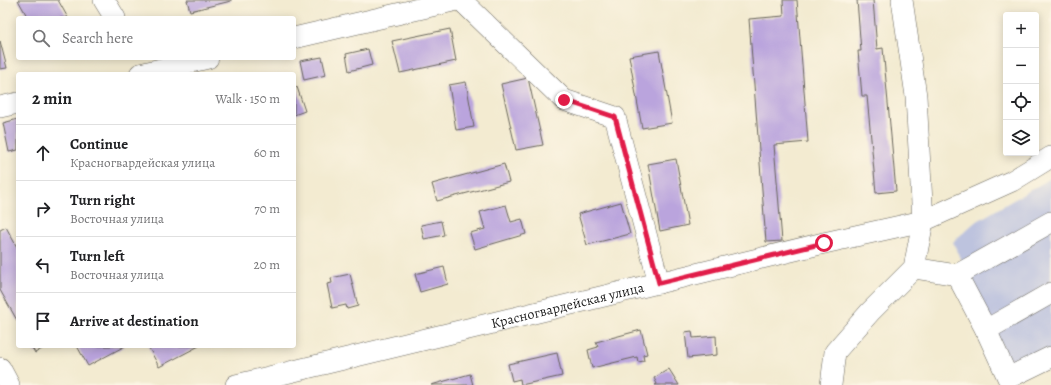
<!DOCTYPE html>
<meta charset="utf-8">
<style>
:root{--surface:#fff;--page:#f6f6f6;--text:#202124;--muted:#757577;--line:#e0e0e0}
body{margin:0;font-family:Alegreya,serif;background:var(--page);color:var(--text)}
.controls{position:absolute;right:12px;top:12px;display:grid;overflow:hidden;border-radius:4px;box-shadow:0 2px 10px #0003}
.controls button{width:36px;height:36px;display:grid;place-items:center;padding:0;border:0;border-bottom:1px solid var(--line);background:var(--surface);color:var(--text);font:20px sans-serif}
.stop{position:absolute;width:12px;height:12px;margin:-9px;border:3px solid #e11d48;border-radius:50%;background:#fff}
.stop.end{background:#e11d48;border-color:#fff;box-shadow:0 1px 4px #0008}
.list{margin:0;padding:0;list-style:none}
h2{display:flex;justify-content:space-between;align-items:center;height:52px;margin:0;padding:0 16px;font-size:17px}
h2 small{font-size:13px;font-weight:400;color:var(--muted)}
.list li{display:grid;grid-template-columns:26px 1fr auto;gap:12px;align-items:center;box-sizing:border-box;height:56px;padding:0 16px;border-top:1px solid var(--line)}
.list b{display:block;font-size:15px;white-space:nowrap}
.list p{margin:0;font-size:13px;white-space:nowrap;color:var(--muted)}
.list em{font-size:13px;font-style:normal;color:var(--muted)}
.icon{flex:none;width:22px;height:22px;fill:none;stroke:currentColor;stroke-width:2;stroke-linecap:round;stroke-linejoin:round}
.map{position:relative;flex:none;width:1051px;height:385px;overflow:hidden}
.search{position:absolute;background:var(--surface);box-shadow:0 2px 10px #0003;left:16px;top:16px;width:280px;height:44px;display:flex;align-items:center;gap:10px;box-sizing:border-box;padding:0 14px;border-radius:4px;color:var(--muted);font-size:15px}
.panel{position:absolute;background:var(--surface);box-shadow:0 2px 10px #0003;left:16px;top:72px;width:280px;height:276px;border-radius:4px}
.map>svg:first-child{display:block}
.industrial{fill:#bdc3de}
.building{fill:#baa4dd}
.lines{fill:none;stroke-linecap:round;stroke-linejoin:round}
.minor-casing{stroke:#67645b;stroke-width:22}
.minor{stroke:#fff;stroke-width:21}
.route{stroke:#e11d48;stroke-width:5}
.labels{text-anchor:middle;stroke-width:4;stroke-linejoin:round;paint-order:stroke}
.street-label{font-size:14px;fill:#1c1c1c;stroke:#fcf5e5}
</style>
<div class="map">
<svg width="1051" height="385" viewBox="0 0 1051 385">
<rect width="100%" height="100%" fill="#fcf5e5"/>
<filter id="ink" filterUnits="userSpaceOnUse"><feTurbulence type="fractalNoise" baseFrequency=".025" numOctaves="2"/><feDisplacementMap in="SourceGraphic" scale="8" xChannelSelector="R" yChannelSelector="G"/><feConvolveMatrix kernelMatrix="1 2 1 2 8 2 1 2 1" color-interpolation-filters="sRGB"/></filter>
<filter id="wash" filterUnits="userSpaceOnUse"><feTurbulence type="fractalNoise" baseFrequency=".012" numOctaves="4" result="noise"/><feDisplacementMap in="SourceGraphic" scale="16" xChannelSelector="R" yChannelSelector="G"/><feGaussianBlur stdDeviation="0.9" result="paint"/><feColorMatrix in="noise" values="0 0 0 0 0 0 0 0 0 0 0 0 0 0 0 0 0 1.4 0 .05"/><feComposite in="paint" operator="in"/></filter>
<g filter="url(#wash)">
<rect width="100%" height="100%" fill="#f3ebd1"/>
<path class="industrial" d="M1051,178V357L1015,376L953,242L974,223Z"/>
<g id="blocks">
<path class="building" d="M18,0H58L68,18H28Z
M187,0H231V1L190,11Z
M783,0H797L808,142L774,145L782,241L766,242L749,19L784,16Z
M857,0H873L877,49L883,48L896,191L876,193L867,96H862L858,51H861Z
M450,29L456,61L400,73L392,41Z
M0,41L7,68L0,69Z
M368,49L372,65L349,71L346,54Z
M659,51L672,123L642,128L629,56Z
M322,57L326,75L304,80L300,61Z
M528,78L543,145L516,150L501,84Z
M466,82L474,127L456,130L449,85Z
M297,87L305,111L294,115V88Z
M18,119V150L9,152L3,123Z
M676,159L688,225L660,231L648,164Z
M504,164L509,182L437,201L432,184Z
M621,202L630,234L587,245L578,214Z
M506,205L511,222L522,219L526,234L475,249L470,233L485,229L480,212Z
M441,221L444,235L424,239L421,225Z
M6,227L18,249V322L0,290V230Z
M444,267L448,284L420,292L415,274Z
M350,274L358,306L347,309L346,305L332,308L327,284L332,283L331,278Z
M641,330L647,354L643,355L644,361L638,362L637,357L592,368L588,350L598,347L596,342Z
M692,331L693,338L716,336L717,355L688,358L685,332Z
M31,346H47L35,353Z
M77,346H125L88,366Z
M148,346H199L159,367Z
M557,353L562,376L521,385L520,379L512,381L508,364Z
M669,369L679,385H655L657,384L654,378Z
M470,374L473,385H431Z"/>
</g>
</g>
<g filter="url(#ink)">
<use href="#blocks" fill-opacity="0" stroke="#67645b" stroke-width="1"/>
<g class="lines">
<g class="minor-casing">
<g id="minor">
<path d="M104,0L115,18"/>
<path d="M461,0L564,100L615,117L659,283"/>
<path d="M294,38L457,0"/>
<path d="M140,74L208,58"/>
<path d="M0,107L18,103"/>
<path d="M914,268L957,275L1051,222"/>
<path d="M957,275L986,330L1008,378L1051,357"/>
<path d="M986,330L1051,293"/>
<path d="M0,368L9,385"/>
<path id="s1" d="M236,385L824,243L923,221L1012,181L1051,157"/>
<path d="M831,385L835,352L870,312L914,268L923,221L916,96L902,0"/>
</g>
</g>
<use href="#minor" class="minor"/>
</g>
</g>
<g class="lines" filter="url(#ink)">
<path class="route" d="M564,100L615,117L659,283L824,243"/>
</g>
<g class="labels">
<g class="street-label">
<text dy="5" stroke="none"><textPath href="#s1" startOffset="341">Красногвардейская улица</textPath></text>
</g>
</g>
</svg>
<div class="controls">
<button>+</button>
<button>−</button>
<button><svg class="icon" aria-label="locate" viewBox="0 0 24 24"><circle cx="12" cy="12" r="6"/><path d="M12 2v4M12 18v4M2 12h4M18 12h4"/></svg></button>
<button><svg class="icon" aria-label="layers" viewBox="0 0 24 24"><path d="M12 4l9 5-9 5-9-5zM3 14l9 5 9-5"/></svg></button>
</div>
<div class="stop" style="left:824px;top:243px"></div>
<div class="stop end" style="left:564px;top:100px"></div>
<div class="search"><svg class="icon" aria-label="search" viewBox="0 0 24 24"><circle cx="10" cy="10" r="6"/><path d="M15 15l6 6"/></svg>Search here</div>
<section class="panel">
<h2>2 min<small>Walk · 150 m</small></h2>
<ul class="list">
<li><svg class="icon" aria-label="ahead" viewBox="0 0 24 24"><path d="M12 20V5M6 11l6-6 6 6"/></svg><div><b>Continue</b><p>Красногвардейская улица</p></div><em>60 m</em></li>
<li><svg class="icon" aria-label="right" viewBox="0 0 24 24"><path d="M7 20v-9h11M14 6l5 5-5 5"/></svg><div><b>Turn right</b><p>Восточная улица</p></div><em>70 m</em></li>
<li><svg class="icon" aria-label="left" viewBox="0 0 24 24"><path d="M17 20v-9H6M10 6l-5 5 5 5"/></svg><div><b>Turn left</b><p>Восточная улица</p></div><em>20 m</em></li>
<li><svg class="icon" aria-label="arrive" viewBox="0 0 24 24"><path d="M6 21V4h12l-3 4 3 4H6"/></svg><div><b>Arrive at destination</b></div></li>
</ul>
</section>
</div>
